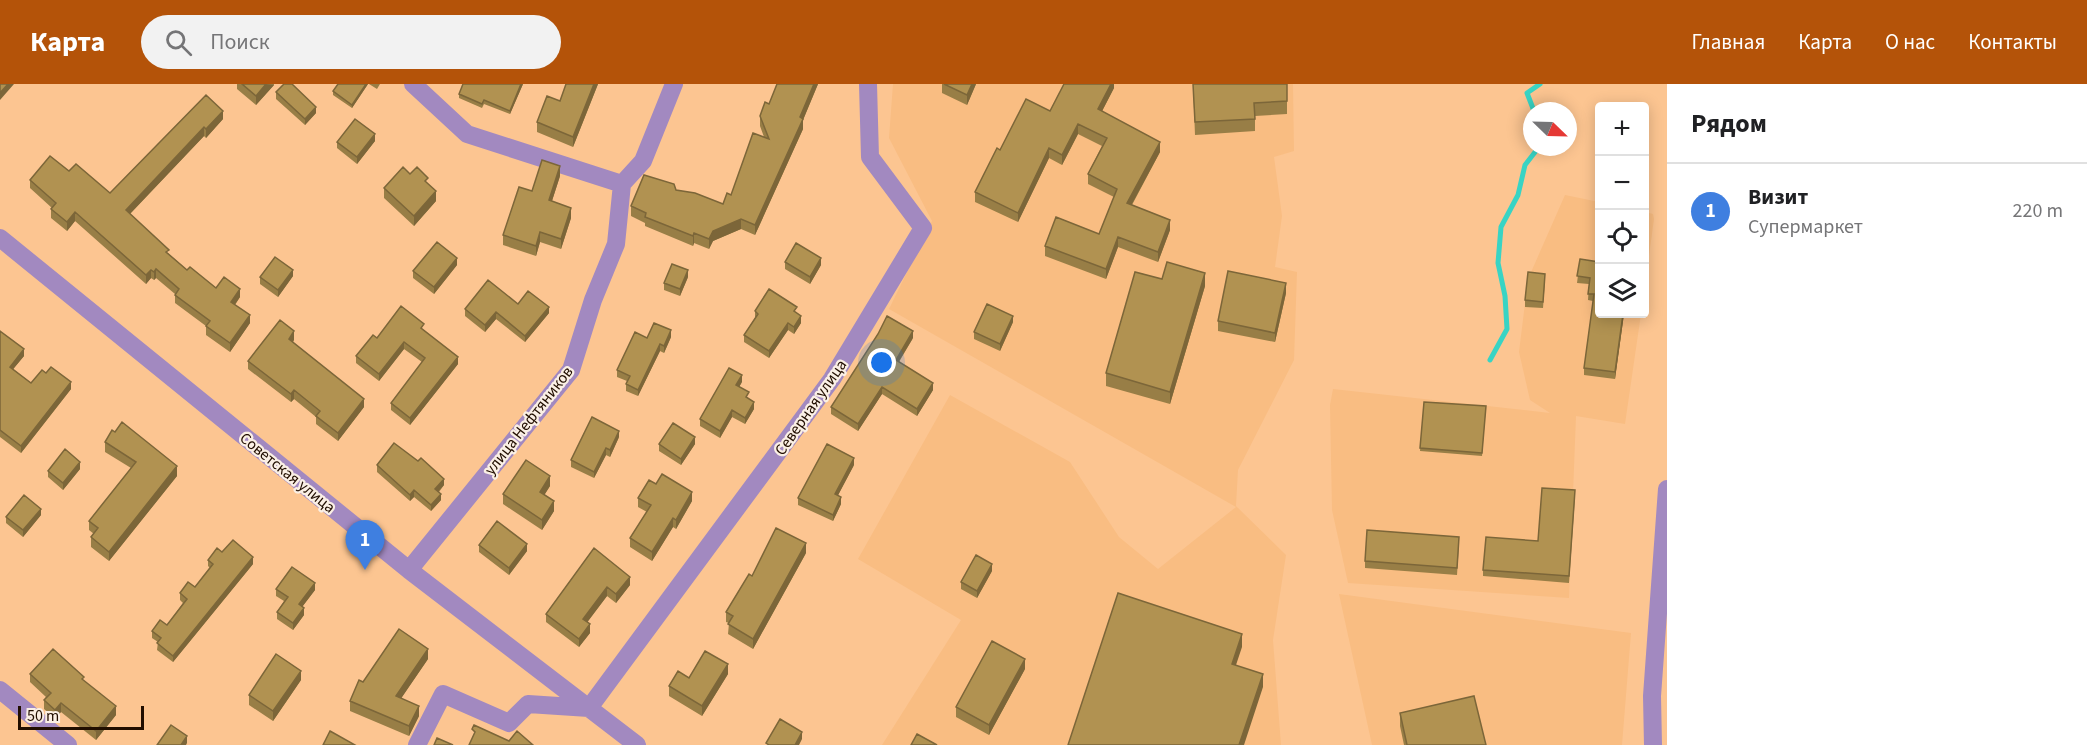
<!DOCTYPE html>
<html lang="ru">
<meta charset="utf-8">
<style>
:root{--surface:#fff;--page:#f2f2f2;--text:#202124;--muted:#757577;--line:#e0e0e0;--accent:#b45309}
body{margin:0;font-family:"Source Sans 3",sans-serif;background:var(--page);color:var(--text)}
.controls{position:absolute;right:18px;top:18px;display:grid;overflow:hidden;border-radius:6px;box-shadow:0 3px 15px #0003}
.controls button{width:54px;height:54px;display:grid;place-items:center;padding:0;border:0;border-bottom:2px solid var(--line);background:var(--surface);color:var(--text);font:30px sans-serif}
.compass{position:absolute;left:1523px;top:18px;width:54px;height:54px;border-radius:50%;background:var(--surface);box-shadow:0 3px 15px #0003;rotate:113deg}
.scale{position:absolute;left:18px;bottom:15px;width:126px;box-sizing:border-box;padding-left:6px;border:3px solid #210e00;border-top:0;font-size:16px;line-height:21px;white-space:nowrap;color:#210e00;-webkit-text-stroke:4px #fbf0e5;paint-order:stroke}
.you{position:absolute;left:882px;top:279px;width:21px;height:21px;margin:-15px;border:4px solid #fff;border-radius:50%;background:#1a73e8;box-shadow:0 0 0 9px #1a73e833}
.badge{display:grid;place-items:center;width:39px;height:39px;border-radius:50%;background:var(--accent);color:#fff;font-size:20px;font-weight:700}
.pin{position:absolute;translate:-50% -50px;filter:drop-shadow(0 2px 3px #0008)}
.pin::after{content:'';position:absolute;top:32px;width:21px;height:18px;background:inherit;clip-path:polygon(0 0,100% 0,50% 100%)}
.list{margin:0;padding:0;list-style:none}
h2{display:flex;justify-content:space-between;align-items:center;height:78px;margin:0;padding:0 24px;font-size:26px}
h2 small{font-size:20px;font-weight:400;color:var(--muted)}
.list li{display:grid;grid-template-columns:39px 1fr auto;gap:18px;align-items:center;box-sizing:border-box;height:96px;padding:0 24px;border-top:2px solid var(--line)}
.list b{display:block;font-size:22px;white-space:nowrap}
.list p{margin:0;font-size:20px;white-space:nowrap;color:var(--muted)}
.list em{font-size:20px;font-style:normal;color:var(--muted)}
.icon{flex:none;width:33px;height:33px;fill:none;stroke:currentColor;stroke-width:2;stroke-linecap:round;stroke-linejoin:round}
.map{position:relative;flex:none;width:1667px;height:661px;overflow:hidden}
header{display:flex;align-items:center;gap:36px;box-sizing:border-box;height:84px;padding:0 30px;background:var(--accent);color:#fff}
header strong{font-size:28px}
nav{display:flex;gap:33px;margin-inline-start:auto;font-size:21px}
.search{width:420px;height:54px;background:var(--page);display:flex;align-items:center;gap:15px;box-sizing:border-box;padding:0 21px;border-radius:33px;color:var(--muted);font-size:22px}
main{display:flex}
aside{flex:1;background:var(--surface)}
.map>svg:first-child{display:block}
.built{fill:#f9bd82}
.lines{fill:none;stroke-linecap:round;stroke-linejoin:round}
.stream{stroke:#38d4c4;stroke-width:5}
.minor{stroke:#a289c0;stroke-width:18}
.wall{fill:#987e46}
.shaded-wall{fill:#7c6639}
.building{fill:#b19251;stroke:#7c6639;stroke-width:1.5}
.labels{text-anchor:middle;stroke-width:4.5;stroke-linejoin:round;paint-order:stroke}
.street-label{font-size:16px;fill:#210e00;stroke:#fbf0e5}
</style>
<header>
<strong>Карта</strong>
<div class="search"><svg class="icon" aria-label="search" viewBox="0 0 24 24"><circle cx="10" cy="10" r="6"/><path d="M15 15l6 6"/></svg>Поиск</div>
<nav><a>Главная</a><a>Карта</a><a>О нас</a><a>Контакты</a></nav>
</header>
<main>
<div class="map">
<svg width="1667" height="661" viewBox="0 0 1667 661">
<rect width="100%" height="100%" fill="#fcc591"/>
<path class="built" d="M893,0H1293L1294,67L1274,73L1282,132L1275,183L1297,188L1294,276L1238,386L1236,422L1286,471L1273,556L1281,661H882L961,536L858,475L950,311L1070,378L1119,453L1158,485L1236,423L889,225L932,137L889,54Z
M1565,111L1599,118L1600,230H1641L1625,340L1576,332L1569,514L1348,499L1332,426L1330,321L1333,305L1550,329L1530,316L1519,268L1528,195Z
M1645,128L1653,130L1654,135L1645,201Z
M1339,510L1631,549L1622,661H1372Z"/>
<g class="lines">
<path class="stream" d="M1534,27L1527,9L1540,0
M1490,276L1507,245L1505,212L1498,179L1501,143L1518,111L1525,81L1539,63"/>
<path class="minor" d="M413,0L467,50L622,100
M0,154L409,486L637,661
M409,486L571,286L593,216L616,160L622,100L643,77L674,0
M0,606L68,661
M589,624L832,295L923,144L870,73L868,0
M417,661L443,610L509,639L528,620L589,624
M1653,661L1652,612L1667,405"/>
</g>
<path class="wall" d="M237,0H274V1L256,21L237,5Z
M338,0H368L352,24L333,11V7Z
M369,0H380L377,5Z
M523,0L510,30L484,20L482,24L459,14V10Z
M566,0H598L573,63L537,48V38L560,17Z
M777,0H818L803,36V45L755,151L741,145L713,157L709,165L694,159L693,162L645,142V139L631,132V122L676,106L723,120L731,111L764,53L760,42V32L769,20Z
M942,0H976L967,21L942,9Z
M1114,0V4L1102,27L1160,68L1132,121L1170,146L1158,178L1118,163L1106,195L1045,172V162L1099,150L1114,113L1088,100V90L1102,62L1078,50L1062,81L1049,74L1018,138L975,118V108L1000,66L1050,27Z
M1193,0H1287V30L1255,32V47L1195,51Z
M276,8L316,29L305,41L276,15Z
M206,11L223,35L206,54L204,52L130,130L169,170L187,186L216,204L240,213L235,221L250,239L230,268L206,251V242L175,219V210L156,194L154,196L151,194L146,200L75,137L67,147L51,134V125L52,124L30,104V96L69,87L110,109Z
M375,57L357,80L337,64V58Z
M410,90L428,100L436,117L414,142L384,114V104Z
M560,92L552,117L571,134L561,165L540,158L536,172L503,161V151L532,107Z
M1580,175L1624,230L1615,295L1584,291V284L1593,217L1588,216L1589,200L1577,199Z
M785,178L821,181L810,200L785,185Z
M457,181L434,210L413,194V187Z
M293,192L278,213L260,200V193Z
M688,193L680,212L664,206V199Z
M1162,195L1205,202L1170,320L1106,302V289Z
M1545,197L1543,224L1525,223V216Z
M1286,209L1275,258L1218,247V237Z
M465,225L549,229L525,258L496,235L485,248L465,232Z
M755,227L797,229L801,239L794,250L788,246L769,274L744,258V251L755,234Z
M1013,238L1000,267L974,255V248Z
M424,246L458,280L410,341L391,326V319L422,278L404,265L379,297L356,279V272L377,254Z
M0,247L24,272L13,285L31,299L71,305L21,369L0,353Z
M671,253L664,269L660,267L638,312L626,307V300L627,297L617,293V286L647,254Z
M913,254L899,278L933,306L917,332L882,310L858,347L831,330V323Z
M294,256L293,258L364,323L338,357L316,340V333L294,315L291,318L248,285V277Z
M742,298L739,303L749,315L754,325L745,340L732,333L720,354L700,342V335Z
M1424,318L1486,322L1482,372L1420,367Z
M619,353L610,373L606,371L594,394L571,383V376Z
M105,358L177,392L109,477L91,463V453L94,450L89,446V437L131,384L105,368Z
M659,360H695L681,381L659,367Z
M377,381L444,401L439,408L441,416L431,427L414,413L410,417L377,388Z
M854,381L838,411L841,420L833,437L798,421V414Z
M80,385L63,406L48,393V387Z
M656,400L692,417L676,445L673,443L652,477L630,463V454L647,428L638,423V414Z
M550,402L544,411L554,427L542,446L503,420V410Z
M1575,413L1569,499L1483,492V486L1538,457Z
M41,431L23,453L6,439V433Z
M1459,460L1457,491L1365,484V477Z
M479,461L527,467L509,491L479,468Z
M594,464L630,501L616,519L607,512L587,538L590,549L579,563L546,538V530Z
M222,468L253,480L173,578L157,566L158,558L152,554V547L167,541L183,519L180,516V509L195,503L210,484L208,482V476Z
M806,469L753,565L728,550L729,539L726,538V528L752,492Z
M992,487L977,514L961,505V498Z
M276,505L315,506L302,523L304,531L293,546L277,535V528L284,517L276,512Z
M428,575L401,614L419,632L409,652L350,627V617L363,598Z
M1025,585L989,651L956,633V623Z
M30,590L84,597L116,631L96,656L61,628L55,634L44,625V616L46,613L30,598Z
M728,590L702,632L669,612V602L689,594Z
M301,596L273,637L249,621V611Z
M1400,629L1486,661H1404L1400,642Z"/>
<path class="shaded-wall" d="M8,0H14L0,16V9Z
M266,0L274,1L256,21V12Z
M366,0H368L352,24V21Z
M521,0H523L510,30V27Z
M594,0H598L573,63V53Z
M814,0H818L803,36V45L755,151V141Z
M972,0H976L967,21V11Z
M1111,0H1114V4L1098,35V25Z
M316,23V29L305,41V35Z
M223,27V35L206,54V45Z
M1078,40V50L1062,81V71Z
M204,43V52L126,134V126Z
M375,50V57L357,80V73Z
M1160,58V68L1127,129V119Z
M1049,64V74L1018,138V129Z
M560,82V92L549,126V116Z
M436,107V117L414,142V132Z
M571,124V134L561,165V155Z
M75,128V137L67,147V138Z
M741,135V145L713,157L709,165V155L713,147Z
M1170,136V146L1158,178V168Z
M540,148V158L536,172V162Z
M694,149V159L693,162V152Z
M1118,153V163L1106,195V185Z
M457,174V181L434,210V203Z
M821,174V181L810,200V193Z
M156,185V194L154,196V188Z
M151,186V194L146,200V191Z
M293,186V192L278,213V206Z
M688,186V193L680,212V205Z
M1205,189V202L1170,320V308Z
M1286,199V209L1275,258V249Z
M240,205V213L231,226V218Z
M549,223V229L525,258V252Z
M496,228V235L485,248V241Z
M1623,230H1624L1615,295V288Z
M250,231V239L230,268V259Z
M801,232V239L794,250V243Z
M1013,232V238L1000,267V260Z
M788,239V246L769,274V267Z
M671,246V253L664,269V262Z
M294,247V256L289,263V255Z
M913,247V254L896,282V276Z
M404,258V265L379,297V290Z
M660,260V267L638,312V306Z
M24,265V272L10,289V283Z
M458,273V280L410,341V334Z
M742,291V298L736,308V301Z
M71,298V305L21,369V362Z
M933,299V306L917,332V325Z
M882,303V310L858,347V340Z
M294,306V315L291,318V310Z
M364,315V323L338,357V349Z
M754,318V325L745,340V334Z
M732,326V333L720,354V347Z
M619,347V353L610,373V366Z
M695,353V360L681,381V375Z
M606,364V371L594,394V388Z
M854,374V381L835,417V410Z
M80,378V385L63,406V399Z
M177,382V392L109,477V468Z
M550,392V402L540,418V408Z
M444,395V401L435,411V405Z
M414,406V413L410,417V411Z
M692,408V417L676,445V436Z
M441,410V416L431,427V421Z
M841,413V420L833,437V431Z
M554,417V427L542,446V436Z
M41,425V431L23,453V446Z
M673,434V443L652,477V468Z
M806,459V469L753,565V555Z
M527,460V467L509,491V484Z
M253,473V480L173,578V572Z
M992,480V487L977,514V507Z
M630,493V501L616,519V510Z
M315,499V506L299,527V520Z
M607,503V512L583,544V535Z
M304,524V531L293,546V539Z
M590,540V549L579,563V555Z
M1242,550V563L1232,593V580Z
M428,565V575L396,622V612Z
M1025,575V585L989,651V641Z
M728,580V590L702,632V622Z
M301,587V596L273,637V627Z
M1263,590V603L1244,661H1239Z
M61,619V628L55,634V626Z
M116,622V631L96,656V647Z
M419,622V632L409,652V642Z
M802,648V655L799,661H795Z
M187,652V659L186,661H181Z"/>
<path class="building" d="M0,0H8L0,9Z
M242,0H266L256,12Z
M284,0H292L316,23L305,35L276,8Z
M338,0H366L352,21L333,7Z
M463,0H521L510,27L484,16L482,20L459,10Z
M566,0H594L573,53L537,38L547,12L560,17Z
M777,0H814L800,33L803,35L755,141L741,135L713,147L709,155L694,149L693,152L645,133L646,129L631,122L644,91L674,100L676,106L695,109L723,120L727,109L731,111L753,49L769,55L760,32L765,18L769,20Z
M944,0H972L967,11Z
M1064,0H1111L1098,25L1160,58L1127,119L1170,136L1158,168L1118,153L1106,185L1045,162L1056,133L1099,150L1117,105L1088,90L1107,54L1078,40L1062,71L1049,64L1018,129L975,108L997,64L1000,66L1026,15L1050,27Z
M1193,0H1287V17L1254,19L1255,35L1195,38Z
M206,11L223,27L206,45L204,43L126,126L169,166L166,168L187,186L190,183L216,204L224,193L240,205L231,218L250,231L230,259L206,242L210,237L175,211L179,205L156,185L154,188L151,186L146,191L75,128L67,138L51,125L56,119L30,96L50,72L69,87L76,80L110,109Z
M355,35L375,50L357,73L337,58Z
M542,76L560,82L549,116L571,124L561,155L540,148L536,162L503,151L519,103L532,107Z
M403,83L410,90L417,83L428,94L425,97L436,107L414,132L384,104Z
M437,158L457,174L434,203L413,187Z
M796,159L821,174L810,193L785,178Z
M275,173L293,186L278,206L260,193Z
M1580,175L1599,178V230H1623L1615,288L1584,284L1594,210H1588L1590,194L1577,192Z
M1167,178L1205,189L1170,308L1106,289L1135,188L1162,195Z
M672,180L688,186L680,205L664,199Z
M1228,187L1286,199L1275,249L1218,237Z
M1528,188L1545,190L1543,218L1525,216Z
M488,196L518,220L528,207L549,223L525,252L496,228L485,241L465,225Z
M769,205L797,223L794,227L801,232L794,243L788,239L769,267L744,251L758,230L755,227Z
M987,220L1013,232L1000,260L974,248Z
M401,222L424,240L421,244L458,273L410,334L391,319L425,274L404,258L379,290L356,272L373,251L377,254Z
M887,232L913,247L896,276L933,299L917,325L882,303L858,340L831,323L878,250Z
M280,236L294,247L289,255L364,315L338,349L316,332L320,327L294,306L291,310L248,277Z
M654,239L671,246L664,262L660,260L638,306L626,300L630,292L617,286L635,248L647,254Z
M0,247L24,265L10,283L31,299L42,286L46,289L51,283L71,298L21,362L0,346Z
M729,284L742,291L736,301L749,308L746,313L754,318L745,334L732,326L720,347L700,335Z
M1424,318L1486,322L1482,369L1420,364Z
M592,333L619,347L610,366L606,364L594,388L571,376Z
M122,338L177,382L109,468L91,453L98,444L89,437L136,378L105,358L112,346L115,348Z
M673,339L695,353L681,375L659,360Z
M394,359L418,377L421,374L444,395L435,405L441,410L431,421L414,406L410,411L377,381Z
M827,360L854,374L835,410L841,413L833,431L798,414Z
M65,365L80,378L63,399L48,387Z
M526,376L550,392L540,408L554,417L542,436L503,410Z
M662,390L692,408L676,436L673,434L652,468L630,454L651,421L638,414L649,396L656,400Z
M1542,404L1575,406L1569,492L1483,486L1486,453L1538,457Z
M24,411L41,425L23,446L6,433Z
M497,437L527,460L509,484L479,461Z
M776,444L806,459L753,555L728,540L733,532L726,528L749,490L752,492Z
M1367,446L1459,453L1457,484L1365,477Z
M233,456L253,473L173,572L157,559L161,554L152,547L160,536L167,541L187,515L180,509L188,498L195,503L213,480L208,476L217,464L222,468Z
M594,464L630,493L616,510L607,503L583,535L590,540L579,555L546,530Z
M976,471L992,480L977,507L961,498Z
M292,483L315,499L299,520L304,524L293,539L277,528L288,513L276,505Z
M1118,509L1242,550L1232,580L1263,590L1239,661H1068Z
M399,545L428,565L396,612L419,622L409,642L350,617L359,596L363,598Z
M992,557L1025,575L989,641L956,623Z
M53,565L84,593L82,595L116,622L96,647L61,619L55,626L44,616L51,609L30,590Z
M705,567L728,580L702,622L669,602L678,587L689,594Z
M276,570L301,587L273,627L249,611Z
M1474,612L1486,661H1407L1400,629Z
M780,635L802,648L795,661H769L766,659Z
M171,641L187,652L181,661H157Z
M474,641L509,657L517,647L533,661H469L475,648L472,645Z
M330,647L355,661H323Z
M917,650L937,661H911Z
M437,654L453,661H434Z"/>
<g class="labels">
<g class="street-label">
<text transform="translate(810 323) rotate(-55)" y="6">Северная улица</text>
<text transform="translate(528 336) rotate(-52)" y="6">улица Нефтяников</text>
<text transform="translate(288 388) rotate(39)" y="6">Советская улица</text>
</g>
</g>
</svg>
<div class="controls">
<button>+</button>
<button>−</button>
<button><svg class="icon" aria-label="locate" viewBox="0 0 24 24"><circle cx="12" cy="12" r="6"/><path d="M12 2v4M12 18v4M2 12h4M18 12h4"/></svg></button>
<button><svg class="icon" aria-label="layers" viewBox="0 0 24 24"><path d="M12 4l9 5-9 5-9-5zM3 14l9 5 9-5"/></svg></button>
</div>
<svg class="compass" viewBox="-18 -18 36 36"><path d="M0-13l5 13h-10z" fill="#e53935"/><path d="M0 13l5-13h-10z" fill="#757577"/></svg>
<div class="scale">50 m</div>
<div class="you"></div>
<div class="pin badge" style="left:365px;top:486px;background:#3f7fe0">1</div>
</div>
<aside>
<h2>Рядом<small></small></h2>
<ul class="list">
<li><span class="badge" style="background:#3f7fe0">1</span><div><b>Визит</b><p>Супермаркет</p></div><em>220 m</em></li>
</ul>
</aside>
</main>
